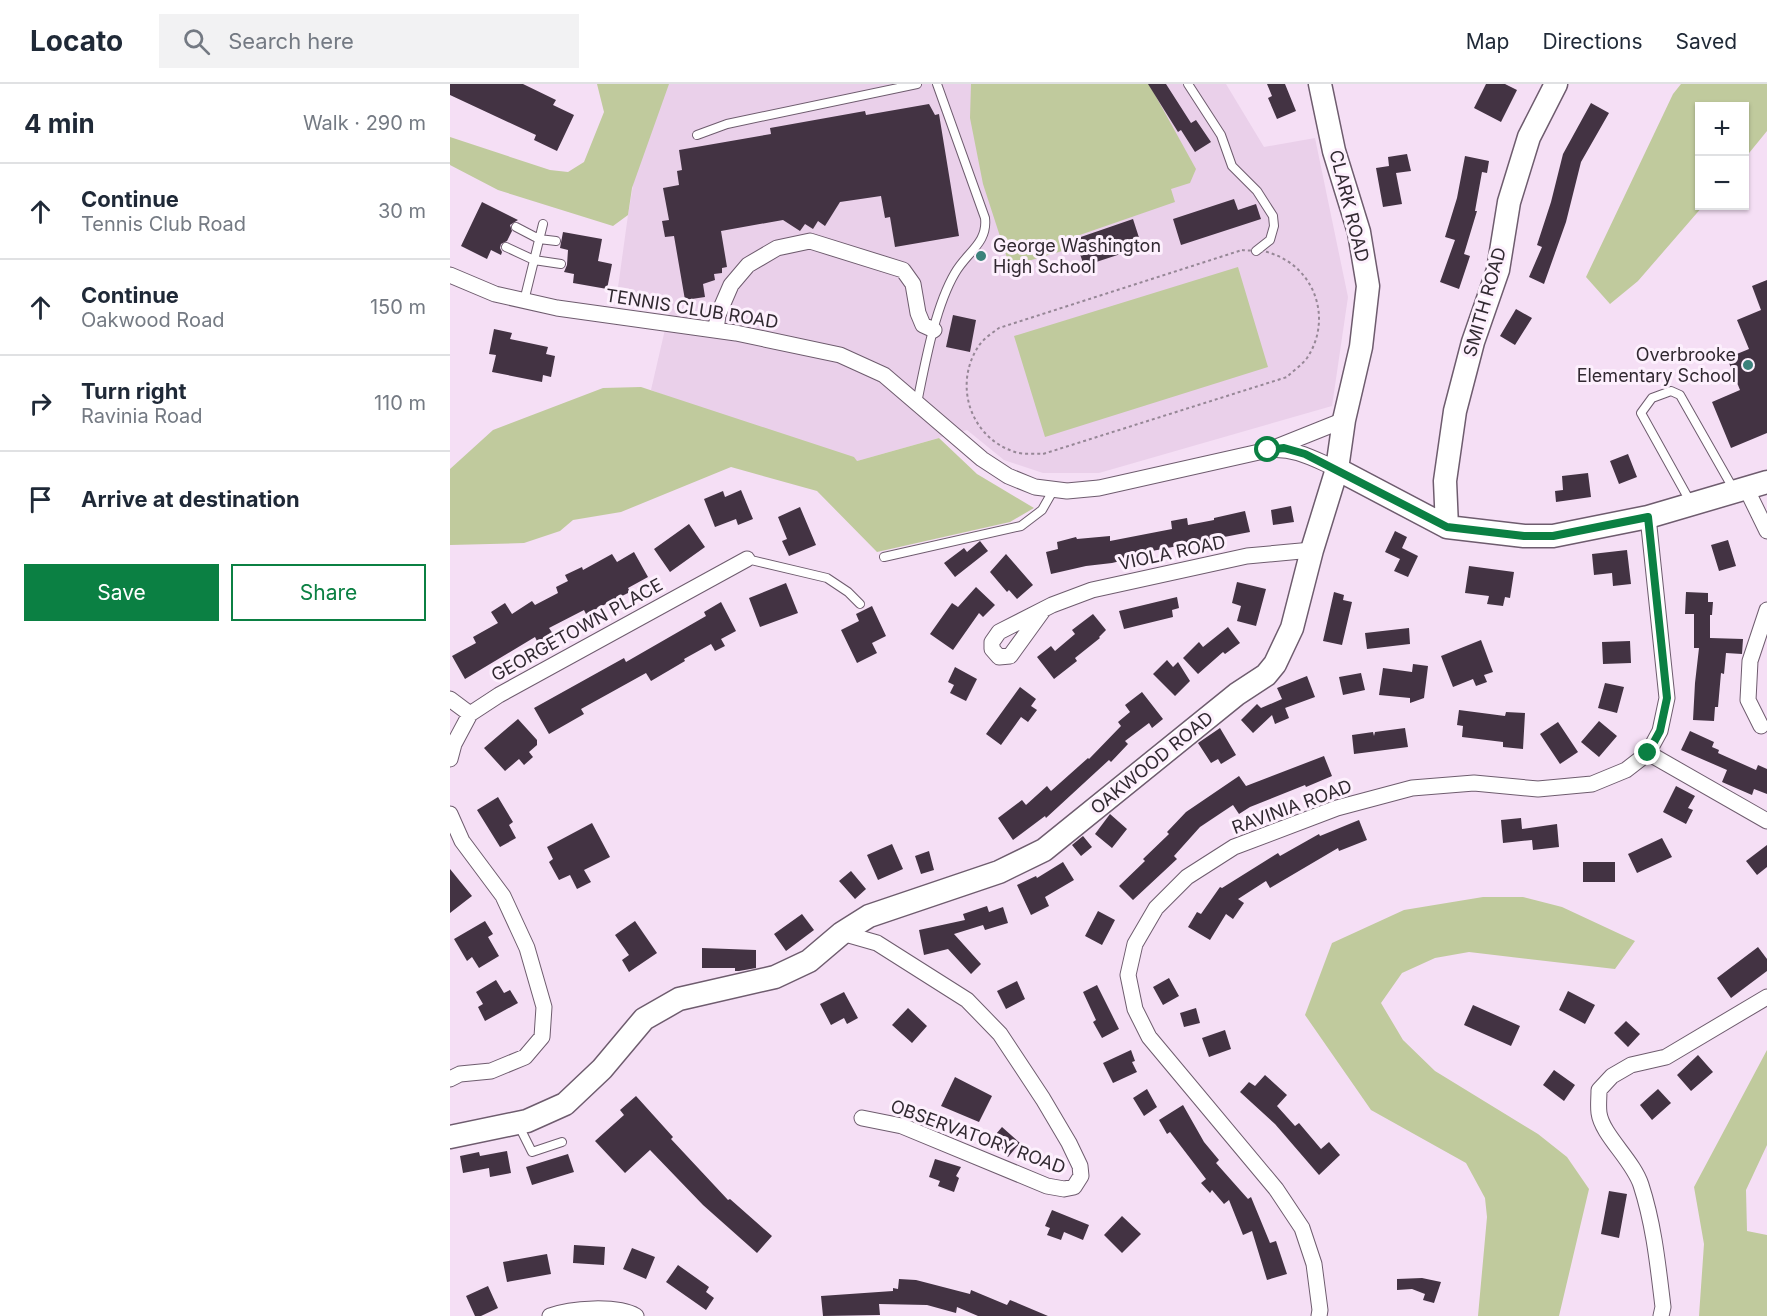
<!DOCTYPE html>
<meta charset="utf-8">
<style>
:root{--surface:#fff;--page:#f2f2f3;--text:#1f2937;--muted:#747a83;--line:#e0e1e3;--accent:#0b8043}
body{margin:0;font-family:Inter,sans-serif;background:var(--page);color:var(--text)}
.controls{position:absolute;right:18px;top:18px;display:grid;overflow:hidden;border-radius:0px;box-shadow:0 2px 4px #0004}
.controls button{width:54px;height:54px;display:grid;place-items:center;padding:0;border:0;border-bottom:2px solid var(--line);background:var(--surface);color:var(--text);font:30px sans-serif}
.stop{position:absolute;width:18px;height:18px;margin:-14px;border:4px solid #0b8043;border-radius:50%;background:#fff}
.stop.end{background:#0b8043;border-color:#fff;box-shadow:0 2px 6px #0008}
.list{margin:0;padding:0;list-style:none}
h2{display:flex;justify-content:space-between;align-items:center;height:78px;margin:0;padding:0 24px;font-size:26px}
h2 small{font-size:20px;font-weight:400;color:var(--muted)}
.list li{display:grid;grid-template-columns:39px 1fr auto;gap:18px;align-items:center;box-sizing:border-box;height:96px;padding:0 24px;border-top:2px solid var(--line)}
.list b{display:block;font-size:22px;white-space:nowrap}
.list p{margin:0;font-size:20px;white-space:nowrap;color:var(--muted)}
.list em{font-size:20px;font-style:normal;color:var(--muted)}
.actions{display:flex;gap:12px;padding:18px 24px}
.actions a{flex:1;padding:14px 0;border:2px solid var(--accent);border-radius:0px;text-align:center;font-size:21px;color:var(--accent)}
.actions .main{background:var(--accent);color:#fff}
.icon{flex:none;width:33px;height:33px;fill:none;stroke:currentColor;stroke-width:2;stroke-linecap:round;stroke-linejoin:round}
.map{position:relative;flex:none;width:1317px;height:1232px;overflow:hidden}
header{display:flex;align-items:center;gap:36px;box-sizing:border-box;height:84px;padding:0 30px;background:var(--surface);border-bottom:2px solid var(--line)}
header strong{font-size:28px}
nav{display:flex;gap:33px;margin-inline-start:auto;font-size:21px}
.search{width:420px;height:54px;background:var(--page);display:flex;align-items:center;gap:15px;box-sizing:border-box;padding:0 21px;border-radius:0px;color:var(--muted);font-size:22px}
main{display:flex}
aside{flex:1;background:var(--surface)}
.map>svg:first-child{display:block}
.built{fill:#ead0ea}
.green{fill:#c0ca9d}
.building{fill:#433343}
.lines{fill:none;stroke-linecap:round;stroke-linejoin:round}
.lane-casing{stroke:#6e5c6e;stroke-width:10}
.street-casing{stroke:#6e5c6e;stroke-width:17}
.secondary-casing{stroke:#6e5c6e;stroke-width:25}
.path{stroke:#968796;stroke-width:2;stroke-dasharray:3 3;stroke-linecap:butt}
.lane{stroke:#fff;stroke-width:8}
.street{stroke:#fff;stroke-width:15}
.secondary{stroke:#fff;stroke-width:22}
.route{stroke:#0b8043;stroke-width:8}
.poi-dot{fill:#3b827b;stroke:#fdf0fd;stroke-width:2}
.labels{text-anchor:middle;stroke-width:6;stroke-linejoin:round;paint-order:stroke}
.street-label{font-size:18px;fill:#312931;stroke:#fdf0fd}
.poi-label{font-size:18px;fill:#312931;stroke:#fdf0fd;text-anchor:start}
</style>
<header>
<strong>Locato</strong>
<div class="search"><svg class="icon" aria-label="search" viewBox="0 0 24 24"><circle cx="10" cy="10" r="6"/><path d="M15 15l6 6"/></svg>Search here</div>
<nav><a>Map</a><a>Directions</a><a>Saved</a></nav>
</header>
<main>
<aside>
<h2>4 min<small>Walk · 290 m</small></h2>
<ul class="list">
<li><svg class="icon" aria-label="ahead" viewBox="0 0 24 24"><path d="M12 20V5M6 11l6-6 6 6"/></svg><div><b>Continue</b><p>Tennis Club Road</p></div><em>30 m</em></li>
<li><svg class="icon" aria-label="ahead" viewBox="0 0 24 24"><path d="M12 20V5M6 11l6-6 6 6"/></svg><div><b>Continue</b><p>Oakwood Road</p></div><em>150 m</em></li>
<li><svg class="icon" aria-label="right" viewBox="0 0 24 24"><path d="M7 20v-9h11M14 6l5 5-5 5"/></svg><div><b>Turn right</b><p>Ravinia Road</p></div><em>110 m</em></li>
<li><svg class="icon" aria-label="arrive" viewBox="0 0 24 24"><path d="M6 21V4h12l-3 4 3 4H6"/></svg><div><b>Arrive at destination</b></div></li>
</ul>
<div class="actions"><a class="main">Save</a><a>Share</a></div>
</aside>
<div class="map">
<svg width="1317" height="1232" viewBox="0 0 1317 1232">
<rect width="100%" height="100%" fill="#f5dff5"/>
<path class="built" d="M200,0H776L814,63L865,54L898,213L882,322L649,389H593L554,376L517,346L393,381L201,306L219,228L166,218L178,131Z"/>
<path class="green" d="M147,0H219L182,104L178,131L163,142L48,106L0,81V53L100,86L118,88L134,78L154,28Z
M521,0H699L746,85L740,99L721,105L725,118L624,153L626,163L578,177L559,180L533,100L520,34Z
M1231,0H1317V47L1295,74L1294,22H1250V122H1253L1188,197L1160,220L1136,193L1223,10Z
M788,183L818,283L595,353L564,252Z
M191,303L404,373L407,377L489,354L527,390L584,424L560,438L427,468L367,407L281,383L171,428L123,436L110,447L74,459L0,461V385L43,346L153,304Z
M1033,813H1073L1112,823L1185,857L1165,885L1019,868L985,874L952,889L931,919L953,956L985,987L1088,1050L1117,1073L1139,1105L1109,1232H1028L1037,1133L1035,1114L1016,1079L921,1026L855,931L882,859L954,826Z
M1317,966V1061L1296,1106L1297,1147L1317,1151V1232H1249L1254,1160L1244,1103Z"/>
<path class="building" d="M0,0H73L106,16L103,21L124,31L107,67L84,56L86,51L0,11Z
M698,0H716L741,39L746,36L761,58L745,68L731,46L728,48Z
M817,0H835L846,27L827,35L818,14L822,12Z
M1036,0H1055L1067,6L1051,38L1024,24Z
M1141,19L1159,29L1131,78L1116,138L1094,200L1079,193L1092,163L1087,161L1101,118L1113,70Z
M479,20L485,31L489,30L509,152L445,163L440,133L435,134L431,112L390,118L375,142L368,137L363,145L355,140L350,147L333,136L271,147L277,183L272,184V189L264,190L265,196L253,200L255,213L235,216L224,152L215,153L212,137L219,136L213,104L229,101L227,87L232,86L229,66L321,50L320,44L415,27L416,31Z
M957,70L961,87L946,89L952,120L933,123L926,84L939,82L938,73Z
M1015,72L1039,77L1037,89L1032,88L1025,127H1027L1014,170L1020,172L1009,205L990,198L1005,156L995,153L1007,114Z
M784,115L788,126L806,120L811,135L731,161L723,135Z
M32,118L68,136L60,141L62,147L57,157L51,160L50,164L52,168L51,171L41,166L37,175L11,162Z
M683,135L692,163L634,182L625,155Z
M113,148L152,155L148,177L162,180L157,205L123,199L124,190L114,188L117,181L118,166L110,164Z
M1317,196V349L1281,364L1262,318L1290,306L1277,274L1299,265L1287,236L1311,226L1302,202Z
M1066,225L1082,234L1065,261L1050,252Z
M503,231L526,236L520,268L496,263Z
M44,245L62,249L60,255L98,263L96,270L105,272L101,293L93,291L92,298L42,288L46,271L39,270Z
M1178,370L1187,393L1169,400L1160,377Z
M1138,389L1141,413L1106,418L1105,407L1113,406L1112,392Z
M291,406L303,435L288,441L286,435L265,443L254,415L273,407L275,413Z
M841,422L844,438L823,441L821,426Z
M350,423L366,461L339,472L332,457L337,455L328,433Z
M795,427L800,448L702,467L703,469L662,479L636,482L601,490L596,468L608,465L607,458L626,453L627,455L660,452V457L722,445L721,437L737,434L738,441L764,436V434Z
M239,440L255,463L220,488L204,465Z
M945,447L957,453L952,464L968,472L958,493L944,487L950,475L935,468Z
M1278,456L1286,482L1269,487L1261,461Z
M530,457L538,467L505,493L494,479L514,464L517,468Z
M1177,466L1181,500L1163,502L1162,489L1144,491L1142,470Z
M184,468L198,493L178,504L180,508L136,530L134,526L99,544L103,550L88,559L85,553L15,595L2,572L26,559L23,553L48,539L41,528L55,519L62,530L82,517L85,521L108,509L106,503L118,497L115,491L132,483L133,486L162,470L167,478Z
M556,470L583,501L567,515L559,506L557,508L540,488Z
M1019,482L1064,488L1060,514L1055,513L1053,522L1037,520L1039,512L1015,509Z
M787,498L816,505L806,542L787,537L791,522L782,519Z
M336,499L348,529L310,543L299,514Z
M526,503L545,521L533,533L529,529L503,566L480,550L502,519L508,523Z
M884,508L894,511L893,516L902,518L892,561L873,557Z
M1236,508L1258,509V518H1263L1262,531H1260V554L1293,555L1292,570L1276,569L1274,590L1271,589L1268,623H1265L1264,637L1243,636L1245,599L1249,564H1244V530H1235Z
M727,513L729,524L722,526L723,533L674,545L669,527Z
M271,518L286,547L271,555L275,562L265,567L261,560L234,575L235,577L201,597L196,589L131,625L134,630L99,650L84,624L174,574L176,578L256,532L254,528Z
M422,522L436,552L422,559L427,569L407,579L391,546L409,537L406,530Z
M643,530L656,546L649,553L650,554L625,574L627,577L604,595L587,573L601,562L605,567L625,550L622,546Z
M778,543L790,559L775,570L773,568L748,590L733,574L749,558L753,563Z
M959,544L960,560L917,565L915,549Z
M1031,556L1043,588L1034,591L1037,598L1026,602L1023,595L1003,603L991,572Z
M1180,557L1181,579L1153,580L1152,558Z
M717,576L723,583L728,578L740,597L725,612L703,590Z
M963,580L978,582L974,614L960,619V614L929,611L933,584L962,588Z
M505,583L527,595L516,617L500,609L504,601L498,598Z
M911,589L915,606L893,611L889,593Z
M857,592L865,613L835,624L834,621L839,634L825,640L822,631L803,649L791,636L807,620L811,624L832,615L827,604Z
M1155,599L1174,603L1167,629L1148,624Z
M570,603L586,615L581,622L587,626L578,638L571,633L551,661L536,650Z
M692,608L713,635L702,644L699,639L675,657L678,660L661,678L659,676L596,734L595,732L563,756L548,734L572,716L576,721L597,702L601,707L638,674L639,675L671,642L668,638L680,628L675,621Z
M1009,626L1055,632L1056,628L1075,629L1073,665L1053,663V658L1012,653L1013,642L1007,641Z
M68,635L87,656V661L79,668L83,673L74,681L69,675L55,687L34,664Z
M1149,637L1167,652L1149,673L1131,658Z
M1108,638L1128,668L1110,680L1090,650Z
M770,644L786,671L771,680L768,675L761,679L748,659Z
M955,644L958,663L904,670L902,651L923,648L924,652L925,648Z
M1240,647L1264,658L1262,663L1269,666L1268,669L1306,686L1308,681L1317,685V710L1304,705L1302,711L1272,698L1277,686L1231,666Z
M874,672L882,692L856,703L855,701L800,723L789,730L783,721L750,743L724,772L727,775L683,816L669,802L695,777L693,775L719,750L717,748L736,728L789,692L796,702Z
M1226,702L1245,712L1238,724L1243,726L1236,740L1213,728Z
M48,713L63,738L59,741L66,754L50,763L27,726Z
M660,730L677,745L662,764L645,750Z
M1071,734L1072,745L1107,740L1109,763L1083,766L1082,756L1053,759L1051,736Z
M909,736L917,756L889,767L888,764L820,804L816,797L788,815L794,819L783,835L776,830L760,856L738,843L747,828L751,830L770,803L772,804L828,769L830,772L869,750L870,752Z
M142,739L160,773L134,786L141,798L127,805L120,791L109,796L99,778L103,775L97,763Z
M633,752L642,763L631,772L622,761Z
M1212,754L1222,773L1187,789L1178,770Z
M442,760L453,785L428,796L417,771Z
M1317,761V783L1307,791L1296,777Z
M479,767L484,786L471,790L465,772Z
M613,778L624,796L595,813L599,822L581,831L567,801L586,792L587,794Z
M1133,778H1165V798H1133Z
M0,785L22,812L0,829Z
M401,787L416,805L405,815L389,797Z
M537,822L539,828L553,823L558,839L535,846L533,841L504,850L531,880L521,890L498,865L474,871L469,846L515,836L513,830Z
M648,827L665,836L652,861L635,852Z
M352,830L364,846L336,867L324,850Z
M35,837L43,850L38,853L49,872L29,884L22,873L17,877L4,855Z
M185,837L207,869L179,888L172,876L179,871L165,851Z
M1308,863L1317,875V887L1281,914L1267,894Z
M252,864L306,866V884L289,887H285V884H252Z
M719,894L729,912L713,921L703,903Z
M46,896L54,909L60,906L68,919L35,937L28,923L33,920L26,908Z
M567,897L575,915L556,925L547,907Z
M647,901L669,945L652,954L643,938L646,936L633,908Z
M1118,907L1145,921L1135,940L1109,926Z
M394,908L408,934L397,940L394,934L381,941L370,920Z
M1023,921L1070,942L1061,962L1014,941Z
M458,924L477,942L462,959L442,941Z
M746,924L750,939L734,943L730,929Z
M1176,937L1190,950L1178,963L1164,949Z
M775,946L781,965L759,973L752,954Z
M681,966L685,977L682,978L687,988L663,999L653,979Z
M1248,971L1263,988L1241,1007L1227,991Z
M1104,986L1125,1001L1114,1017L1093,1001Z
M815,991L837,1011L827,1022L845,1042L849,1039L871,1065L879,1058L890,1071L869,1091L825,1040L790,1008L799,998L805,1002Z
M505,993L542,1012L529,1038L491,1022Z
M697,1005L707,1023L694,1032L683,1014Z
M1208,1005L1221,1019L1202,1036L1190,1021Z
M186,1012L223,1053L221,1055L278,1116L280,1115L322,1152L307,1169L253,1121L200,1066L175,1089L145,1057L174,1031L170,1026Z
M733,1021L754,1058L769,1076L766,1079L798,1115L801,1113L820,1159L826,1157L837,1190L817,1196L802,1147L793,1151L779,1116L774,1120L762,1106L760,1109L751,1099L756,1095L720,1048L717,1050L709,1036Z
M552,1043L570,1059L558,1073L540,1057Z
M57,1067L61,1089L40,1093L39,1084L13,1089L10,1072L29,1068L30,1072Z
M118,1070L124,1088L82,1101L76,1083Z
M485,1075L511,1083L506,1092L509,1094L504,1108L488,1102L490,1097L479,1093Z
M1159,1107L1177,1110L1169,1154L1151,1150Z
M602,1126L639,1141L633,1156L614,1148L611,1156L597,1151L600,1144L595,1142Z
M672,1132L691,1150L672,1169L654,1151Z
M124,1161L155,1163L154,1181L123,1179Z
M182,1164L205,1173L196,1195L173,1185Z
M97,1170L101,1190L57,1198L53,1178Z
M228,1181L259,1203L256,1208L264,1214L256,1226L216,1198Z
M972,1194L991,1198L984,1219L973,1216L975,1210L962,1205L947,1206V1195Z
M449,1195L466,1196L520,1210L521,1206L557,1221L560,1216L598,1232H528L507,1223L506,1229L477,1221L429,1220L430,1231L373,1232L371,1212L443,1207V1204L448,1205Z
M38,1202L48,1224L31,1232H25L16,1212Z"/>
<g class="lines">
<g class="lane-casing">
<path id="lane" d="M738,0L771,51L782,82L807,107L823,132L824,142L820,156L806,167
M247,51L277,40L467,0
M66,143L89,155L106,157
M56,163L84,176L111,180
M74,217L93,140
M467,319C475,280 485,223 505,189C517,168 538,159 535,134L487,0
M1241,419L1191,329L1202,314L1221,307L1230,311L1284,406
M434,473L571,442L592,426L604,405
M297,475L377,494L398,508L410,520
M68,1040L82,1068L112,1058"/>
</g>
<g class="street-casing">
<path id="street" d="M0,191L45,210L107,224L286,249L390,271L434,291L532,375L558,392L585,403L617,407L649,404L818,366C844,363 864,375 887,385
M266,246L268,231L281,201L298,181L327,164L360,157L453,186L463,200L468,229L473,241L484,246
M824,364L894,336
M1296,404L1317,447
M594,525L560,572L549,573L542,565V558L549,548L602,521L642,506L797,472L862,466
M0,615L20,630
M1311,642L1298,616L1300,577L1317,526
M1198,669L1317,737
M0,675L4,660L20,630L49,611L297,475
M0,730L12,757L53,812L77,864L94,923L92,953L75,973L41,987L10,990L0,995
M392,849L427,859L517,916L550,950L593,1015L619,1059L630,1082L631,1092L624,1103L614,1105L597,1102L452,1042L412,1034
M100,1232C121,1224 167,1221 186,1232
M869,1232L870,1226L864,1180L852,1144L826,1105L699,953L685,925L678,891L685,860L706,824L737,793L784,763L887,724L962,704L1024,699L1088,705L1142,700L1176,686L1198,669L1210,647L1217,614L1198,433
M1211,1232L1213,1223C1208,1182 1204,1141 1191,1101C1183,1076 1152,1051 1149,1029C1148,1022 1149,1014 1149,1006L1162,992L1181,981L1216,973L1317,913"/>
</g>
<g class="secondary-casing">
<path id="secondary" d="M887,385L997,443L1074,452H1103L1198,433L1317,398
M997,443L995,397L1005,327L1023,258L1048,186L1059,118L1079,53L1106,0
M0,1053L77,1037L115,1020L152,985L194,935L229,915L325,893L359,877L392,849L419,832L549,788L594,766L787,610L816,591L825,580L842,544L862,466L887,385L894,336L911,263L918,202L909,148L884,67L870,0"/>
</g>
<path class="path" d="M792,166C801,167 812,166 820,169C865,183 883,235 857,274C852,281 843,287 837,293L593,370C584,369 573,371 565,368C521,354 503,302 528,263C533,255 542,249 549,244Z"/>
<use href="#lane" class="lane"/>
<use href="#street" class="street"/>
<use href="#secondary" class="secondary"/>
</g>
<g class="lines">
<path class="route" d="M818,366L834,364L855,370L997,443L1074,452H1103L1198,433L1217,614L1210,647L1198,669"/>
</g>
<g class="poi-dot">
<circle cx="531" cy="172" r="6"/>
<circle cx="1298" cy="281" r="6"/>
</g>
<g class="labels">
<g class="street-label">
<text transform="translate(899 122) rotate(76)" y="6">CLARK ROAD</text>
<text transform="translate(1035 218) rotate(-74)" y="6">SMITH ROAD</text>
<text transform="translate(242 225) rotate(9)" y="6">TENNIS CLUB ROAD</text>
<text transform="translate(722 469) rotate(-12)" y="6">VIOLA ROAD</text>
<text transform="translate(127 546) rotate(-29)" y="6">GEORGETOWN PLACE</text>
<text transform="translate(702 679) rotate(-39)" y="6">OAKWOOD ROAD</text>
<text transform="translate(842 723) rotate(-20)" y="6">RAVINIA ROAD</text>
<text transform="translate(528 1053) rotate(20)" y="6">OBSERVATORY ROAD</text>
</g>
<g class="poi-label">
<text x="543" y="168">George Washington<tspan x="543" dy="21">High School</tspan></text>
<text x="1286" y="277" text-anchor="end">Overbrooke<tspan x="1286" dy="21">Elementary School</tspan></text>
</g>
</g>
</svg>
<div class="controls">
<button>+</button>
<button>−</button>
</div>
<div class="stop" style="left:818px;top:366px"></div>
<div class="stop end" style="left:1198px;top:669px"></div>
</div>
</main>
